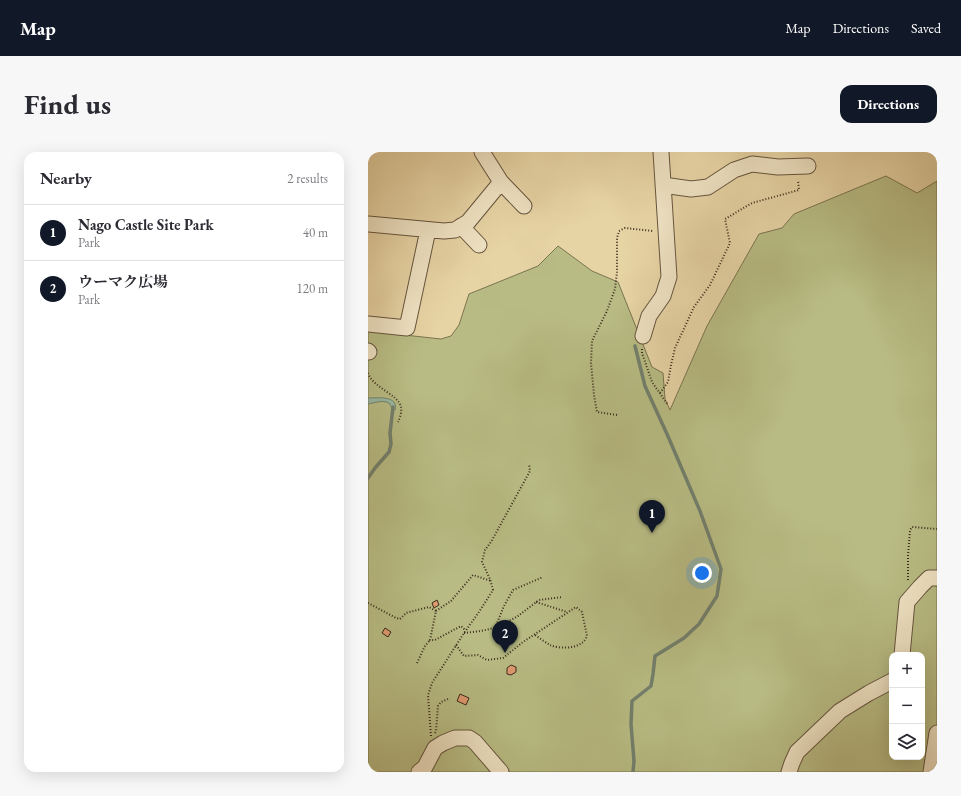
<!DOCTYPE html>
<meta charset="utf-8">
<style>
:root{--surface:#fff;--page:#f7f7f7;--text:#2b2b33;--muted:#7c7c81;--line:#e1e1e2;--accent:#111827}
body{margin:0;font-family:"EB Garamond","Noto Serif JP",serif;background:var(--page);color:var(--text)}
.controls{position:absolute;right:12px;bottom:12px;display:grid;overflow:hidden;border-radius:8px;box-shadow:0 4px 16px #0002}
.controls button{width:36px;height:36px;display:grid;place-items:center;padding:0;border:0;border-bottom:1px solid var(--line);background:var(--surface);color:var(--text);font:20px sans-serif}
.you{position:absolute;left:334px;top:421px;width:14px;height:14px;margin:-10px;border:3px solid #fff;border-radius:50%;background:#1a73e8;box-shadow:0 0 0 6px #1a73e833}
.badge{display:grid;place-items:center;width:26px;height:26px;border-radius:50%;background:var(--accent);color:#fff;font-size:13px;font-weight:700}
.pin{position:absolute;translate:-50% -33px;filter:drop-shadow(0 1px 2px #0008)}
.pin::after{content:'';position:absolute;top:21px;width:14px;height:12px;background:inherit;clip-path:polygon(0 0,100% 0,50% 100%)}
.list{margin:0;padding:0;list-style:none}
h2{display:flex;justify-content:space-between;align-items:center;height:52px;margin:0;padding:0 16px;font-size:17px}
h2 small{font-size:13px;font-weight:400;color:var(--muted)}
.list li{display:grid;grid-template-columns:26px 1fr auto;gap:12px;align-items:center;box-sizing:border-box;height:56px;padding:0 16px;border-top:1px solid var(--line)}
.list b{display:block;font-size:15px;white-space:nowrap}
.list p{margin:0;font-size:13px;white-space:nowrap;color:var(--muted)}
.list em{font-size:13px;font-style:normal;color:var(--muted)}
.icon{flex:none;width:22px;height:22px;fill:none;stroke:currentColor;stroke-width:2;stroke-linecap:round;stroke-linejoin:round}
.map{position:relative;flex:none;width:569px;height:620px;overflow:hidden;border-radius:12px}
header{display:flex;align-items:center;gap:24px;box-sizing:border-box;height:56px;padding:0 20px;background:var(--accent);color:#fff}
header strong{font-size:19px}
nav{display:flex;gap:22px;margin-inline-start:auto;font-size:14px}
.intro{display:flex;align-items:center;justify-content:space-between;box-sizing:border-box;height:96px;padding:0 24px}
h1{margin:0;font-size:28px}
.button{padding:10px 18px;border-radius:12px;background:var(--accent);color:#fff;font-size:14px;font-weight:700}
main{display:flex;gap:24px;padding:0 24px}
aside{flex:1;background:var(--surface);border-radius:12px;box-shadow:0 4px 16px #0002}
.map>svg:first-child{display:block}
.green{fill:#b8bc84;stroke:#7a7450;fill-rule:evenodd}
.water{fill:#97b9a2;stroke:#72806d}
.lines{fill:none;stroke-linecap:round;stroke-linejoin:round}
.stream{stroke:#72806d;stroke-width:3.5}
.building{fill:#e09b71;stroke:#3b2b1d}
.minor-casing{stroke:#66553f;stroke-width:17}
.path{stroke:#3b2b1d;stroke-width:2;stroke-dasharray:1 2;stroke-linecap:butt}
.minor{stroke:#efe3c4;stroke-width:15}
</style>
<header>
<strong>Map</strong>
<nav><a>Map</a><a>Directions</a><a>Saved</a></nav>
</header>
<div class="intro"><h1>Find us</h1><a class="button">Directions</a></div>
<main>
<aside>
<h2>Nearby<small>2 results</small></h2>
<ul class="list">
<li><span class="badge">1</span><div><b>Nago Castle Site Park</b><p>Park</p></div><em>40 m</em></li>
<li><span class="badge">2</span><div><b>ウーマク広場</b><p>Park</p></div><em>120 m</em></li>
</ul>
</aside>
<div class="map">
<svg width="569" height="620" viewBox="0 0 569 620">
<rect width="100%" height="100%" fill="#e7d4a5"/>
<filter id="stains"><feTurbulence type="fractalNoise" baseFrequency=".005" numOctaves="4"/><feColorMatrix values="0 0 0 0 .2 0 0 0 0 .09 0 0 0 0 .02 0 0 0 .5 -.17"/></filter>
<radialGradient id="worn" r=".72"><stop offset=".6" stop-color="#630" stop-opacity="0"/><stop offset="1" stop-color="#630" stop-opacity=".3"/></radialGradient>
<path class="green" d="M518,24L549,41L569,29V620H0V179L73,187L83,184L91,173L101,142L170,114L190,94L224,119L250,130L284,215L295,221L297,247L302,258L339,174L391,82L414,76L426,62ZM524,503H554V605H524Z"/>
<path class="water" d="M0,246C9,246 31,243 27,258L25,259C25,258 22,253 22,252C17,247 6,251 0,252Z"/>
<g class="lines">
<path class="stream" d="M0,326L7,316L21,300L23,292L22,281L25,255
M265,620L266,609L263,572L264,549L283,534L285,522L287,504L316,486L331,472L349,444L353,417L332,359L299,282L277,234L267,194"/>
</g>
<path class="building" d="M69,448L71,453L66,456L64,451Z
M17,476L23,480L20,485L14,481Z
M143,513L148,515V520L143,523L139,522V516Z
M92,542L101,546L98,553L89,549Z"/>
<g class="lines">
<g class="minor-casing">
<path id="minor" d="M133,30L156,54
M295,33L323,37L340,35L366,18L384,12L410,15L440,14
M0,72L76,79L87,78L100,70L133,30L114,0
M93,74L111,93
M0,172L39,176L60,78
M275,184L281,164L295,144L301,125L293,0
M0,199L1,200
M534,503L539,450L552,435L561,426H569
M51,620L57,615L67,596L75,591L87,586H101L107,590L133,620
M421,620L424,611L429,600L472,559L501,541L524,529
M563,620L569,581"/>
</g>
<path class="path" d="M274,197V201L284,230L300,253
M0,221C5,236 30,242 33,255C34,259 32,266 30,270
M292,241L300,230L303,213L307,196L326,155L342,133L362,91L357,67L384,51L431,38L430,28
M249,263L229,260L226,243L223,211L224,189L239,159L247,137L249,120V86L251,79L257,76L285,79
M540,428V404L542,378L544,375L569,377
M168,450L199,460
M0,451L28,466L32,467L38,461L61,455L68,459L62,488H67L93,474L97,478
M68,459L83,449L105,423L123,429
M127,476L136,454L145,438L175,425
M96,481L113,479L130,475L150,464L171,448L195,445
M88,493L96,504L110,503L119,508L135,506L155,490L208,455L214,460L219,484C218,486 217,488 216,489C209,497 191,497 182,493C177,490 171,486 166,482
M49,511L57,494L62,488
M67,581L68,579L70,554L73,550L80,547
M63,584L60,543L64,531L96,481L111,460L125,438L122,427L114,410L117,398L123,390L162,319L161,312"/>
<use href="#minor" class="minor"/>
</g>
<rect width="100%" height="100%" filter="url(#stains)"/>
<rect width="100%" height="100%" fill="url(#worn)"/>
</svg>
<div class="controls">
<button>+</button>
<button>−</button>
<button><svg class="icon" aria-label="layers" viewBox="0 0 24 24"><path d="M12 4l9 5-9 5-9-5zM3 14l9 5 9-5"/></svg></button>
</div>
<div class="you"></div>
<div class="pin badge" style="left:284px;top:381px">1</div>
<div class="pin badge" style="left:137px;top:501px">2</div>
</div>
</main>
